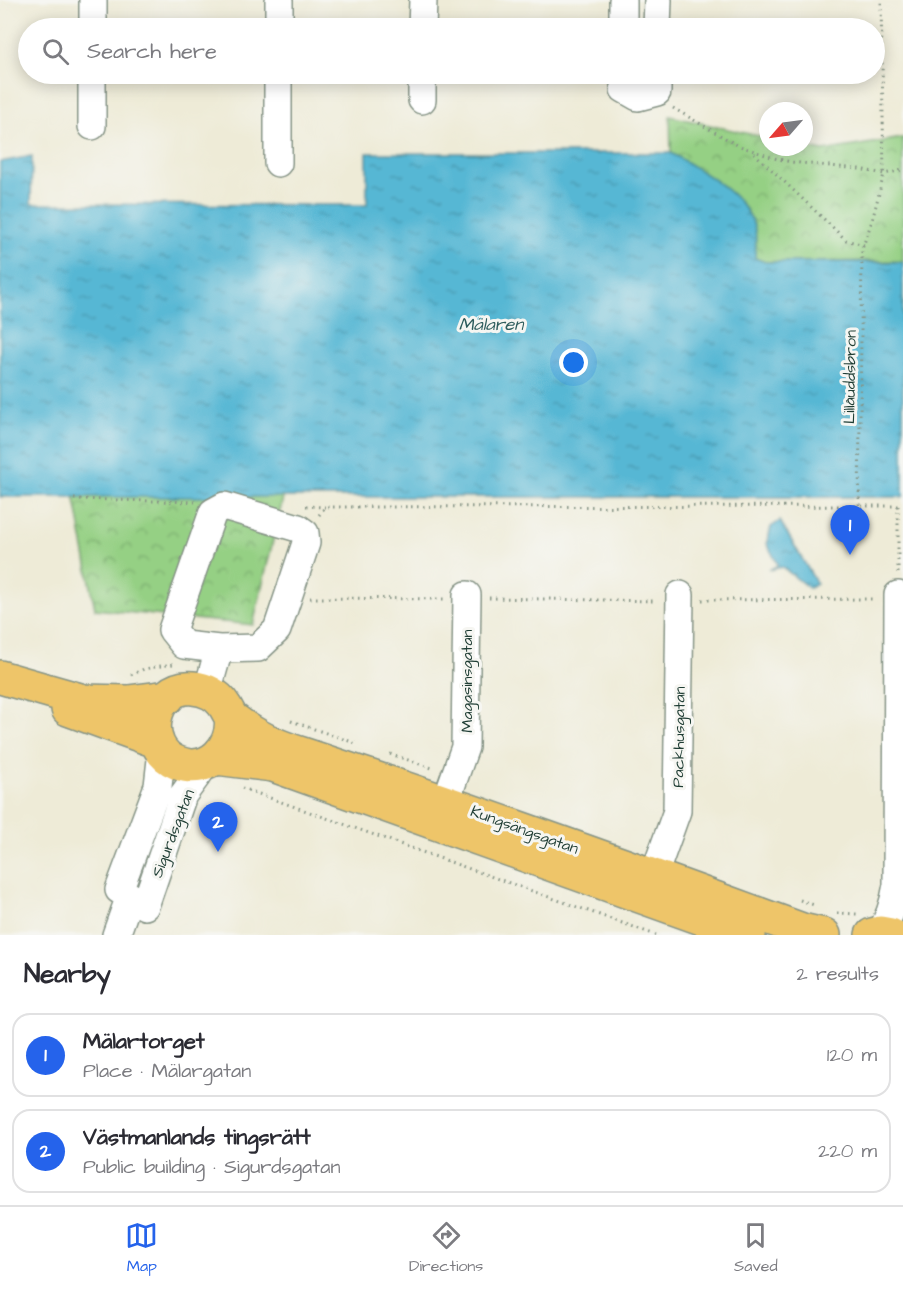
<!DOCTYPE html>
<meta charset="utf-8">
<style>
:root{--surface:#fff;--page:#f2f2f3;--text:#2b2b33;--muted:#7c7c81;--line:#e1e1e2;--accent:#2563eb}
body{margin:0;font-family:"Architects Daughter",sans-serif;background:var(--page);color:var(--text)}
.compass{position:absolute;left:759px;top:102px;width:54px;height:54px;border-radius:50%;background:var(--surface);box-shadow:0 3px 15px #0003;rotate:242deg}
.you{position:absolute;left:574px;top:363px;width:21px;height:21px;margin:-15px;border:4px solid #fff;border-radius:50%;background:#1a73e8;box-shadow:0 0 0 9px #1a73e833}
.badge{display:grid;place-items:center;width:39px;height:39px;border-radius:50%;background:var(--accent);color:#fff;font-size:20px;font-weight:700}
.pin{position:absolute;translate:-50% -50px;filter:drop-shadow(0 2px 3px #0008)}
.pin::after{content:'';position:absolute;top:32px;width:21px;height:18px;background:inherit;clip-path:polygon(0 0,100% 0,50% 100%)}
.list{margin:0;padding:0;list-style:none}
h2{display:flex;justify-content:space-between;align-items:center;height:78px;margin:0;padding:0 24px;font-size:26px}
h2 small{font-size:20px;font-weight:400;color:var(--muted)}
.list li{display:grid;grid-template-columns:39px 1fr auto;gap:18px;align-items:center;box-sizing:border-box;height:84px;margin:0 12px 12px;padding:0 12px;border:2px solid var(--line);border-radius:18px}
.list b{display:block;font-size:22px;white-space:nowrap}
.list p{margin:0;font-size:20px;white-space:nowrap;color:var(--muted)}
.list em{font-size:20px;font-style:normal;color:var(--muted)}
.icon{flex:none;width:33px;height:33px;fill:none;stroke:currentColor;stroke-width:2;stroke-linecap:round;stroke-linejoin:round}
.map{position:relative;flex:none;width:903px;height:935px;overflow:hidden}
.search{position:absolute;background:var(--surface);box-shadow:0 3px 15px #0003;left:18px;right:18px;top:18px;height:66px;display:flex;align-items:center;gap:15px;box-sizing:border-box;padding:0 21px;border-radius:33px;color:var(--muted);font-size:22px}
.sheet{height:270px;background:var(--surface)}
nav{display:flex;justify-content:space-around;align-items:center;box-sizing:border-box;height:84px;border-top:2px solid var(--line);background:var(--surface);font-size:16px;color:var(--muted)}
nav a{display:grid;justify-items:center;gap:3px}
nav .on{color:var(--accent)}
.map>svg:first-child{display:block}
.park{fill:url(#park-crowns);stroke:#5a865c;stroke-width:1.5}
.water{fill:url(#water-ripples);stroke:#3a7a84;stroke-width:1.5}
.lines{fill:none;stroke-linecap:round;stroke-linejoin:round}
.minor-casing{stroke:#869486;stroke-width:30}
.major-casing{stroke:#869486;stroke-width:36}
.path{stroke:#869486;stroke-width:3;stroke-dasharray:1.5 4.5;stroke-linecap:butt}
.minor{stroke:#fff;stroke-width:27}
.major{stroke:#eec569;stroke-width:33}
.labels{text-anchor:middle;stroke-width:6;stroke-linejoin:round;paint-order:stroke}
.street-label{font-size:16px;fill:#1f3d34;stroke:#f6f6f2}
.water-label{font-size:18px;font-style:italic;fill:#2d5c5c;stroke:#f6f6f2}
</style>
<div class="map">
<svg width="903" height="935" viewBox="0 0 903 935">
<defs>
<pattern id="park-crowns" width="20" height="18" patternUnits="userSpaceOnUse" patternTransform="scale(1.5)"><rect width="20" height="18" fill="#95d084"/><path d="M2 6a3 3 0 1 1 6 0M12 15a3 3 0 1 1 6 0" fill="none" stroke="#79aa6d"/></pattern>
<pattern id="water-ripples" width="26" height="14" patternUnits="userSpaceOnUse" patternTransform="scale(1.5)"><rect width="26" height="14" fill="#56b7d4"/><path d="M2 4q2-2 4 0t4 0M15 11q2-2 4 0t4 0" fill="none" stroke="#4796ad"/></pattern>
</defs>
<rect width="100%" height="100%" fill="#f6f6f2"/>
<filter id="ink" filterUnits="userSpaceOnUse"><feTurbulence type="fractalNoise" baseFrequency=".0167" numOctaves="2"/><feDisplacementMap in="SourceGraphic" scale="12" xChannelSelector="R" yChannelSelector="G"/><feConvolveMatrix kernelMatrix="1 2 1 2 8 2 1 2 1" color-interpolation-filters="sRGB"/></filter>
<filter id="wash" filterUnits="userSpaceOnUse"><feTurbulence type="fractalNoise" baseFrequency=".008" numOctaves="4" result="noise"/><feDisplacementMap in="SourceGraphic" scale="24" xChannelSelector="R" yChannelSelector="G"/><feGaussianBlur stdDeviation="1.35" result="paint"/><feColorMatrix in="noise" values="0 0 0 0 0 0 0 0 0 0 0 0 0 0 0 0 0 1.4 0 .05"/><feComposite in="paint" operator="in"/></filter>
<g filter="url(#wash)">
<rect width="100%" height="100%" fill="#eeebd7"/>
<path class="park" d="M670,116L768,138V147H804L823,151L903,138V261L765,262L754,258L755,230L703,173L671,153Z
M74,494H284L253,625L95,609Z"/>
<path class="water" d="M367,153H671C699,170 748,195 755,230C757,238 755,249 755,258L765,262H903V497H0V162L32,156L31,204L367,205Z
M780,521L817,584L809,588L782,567L769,570L778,565L767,544L771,527Z"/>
</g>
<g filter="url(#ink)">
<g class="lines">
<g class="minor-casing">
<path id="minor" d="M623,0V28
M93,28V0
M279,28V0
M422,28L423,0
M657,28L658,0
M624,74V89L638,97L657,92V74
M422,100V74
M92,126V74
M278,163V74
M207,692L219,649L258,648L277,630L306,543L305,533L298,528L224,506L213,512L172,630L184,645L219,649
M446,801L465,747L467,595
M654,875L677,811L680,595
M119,890L158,786L162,751
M145,906L183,795L205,765
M880,933C890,918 894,903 897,885L898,595
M116,935L130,896"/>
</g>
<g class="major-casing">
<path id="major" d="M0,677L84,701L128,702L168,697
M68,709L156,741
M231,717C235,747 209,775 178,763C140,749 150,684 193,688C205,689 218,695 224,705C228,710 229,716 234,720C258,738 274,745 302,754C470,809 636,869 802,930L824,935
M216,758L273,765L749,935
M872,935L880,933L891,935"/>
</g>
<path class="path" d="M673,108L737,145L774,158L791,162L859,169L884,174L903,170
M754,153L846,240L864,245
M74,499L195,502
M859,505L862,249L872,221L884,174L881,0
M306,506L325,507
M319,515L325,507L903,506
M898,573V506
M310,598L445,599
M489,598L657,601
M702,600L875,599
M131,675L144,669L173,664
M291,721L355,743
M390,754L435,769
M242,788L656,935
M800,900L814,905
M837,913L857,914"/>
<use href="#minor" class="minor"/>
<use href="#major" class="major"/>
</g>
</g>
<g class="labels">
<g class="street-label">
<text transform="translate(849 377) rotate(-89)" y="6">Lillåuddsbron</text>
<text transform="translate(466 681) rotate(-90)" y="6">Magasinsgatan</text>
<text transform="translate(678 737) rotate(-89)" y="6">Packhusgatan</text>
<text transform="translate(525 829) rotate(20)" y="6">Kungsängsgatan</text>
<text transform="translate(172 833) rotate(-69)" y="6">Sigurdsgatan</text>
</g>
<g class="water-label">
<text x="491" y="330">Mälaren</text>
</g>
</g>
</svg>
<svg class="compass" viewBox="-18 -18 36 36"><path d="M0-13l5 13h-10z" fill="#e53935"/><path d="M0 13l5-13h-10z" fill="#7c7c81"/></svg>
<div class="you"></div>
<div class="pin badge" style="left:850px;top:555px">1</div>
<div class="pin badge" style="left:218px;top:852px">2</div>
<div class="search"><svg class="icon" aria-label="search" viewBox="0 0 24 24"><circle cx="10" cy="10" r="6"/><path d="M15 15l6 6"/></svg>Search here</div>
</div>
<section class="sheet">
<h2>Nearby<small>2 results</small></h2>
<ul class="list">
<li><span class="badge">1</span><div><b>Mälartorget</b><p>Place · Mälargatan</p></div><em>120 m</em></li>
<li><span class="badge">2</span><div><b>Västmanlands tingsrätt</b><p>Public building · Sigurdsgatan</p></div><em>220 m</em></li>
</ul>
</section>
<nav>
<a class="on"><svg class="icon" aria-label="map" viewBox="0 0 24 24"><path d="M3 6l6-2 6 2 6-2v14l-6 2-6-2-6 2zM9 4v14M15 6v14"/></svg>Map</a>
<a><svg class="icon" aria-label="directions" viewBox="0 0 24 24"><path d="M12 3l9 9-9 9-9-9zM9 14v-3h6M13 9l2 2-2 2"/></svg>Directions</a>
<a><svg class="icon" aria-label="saved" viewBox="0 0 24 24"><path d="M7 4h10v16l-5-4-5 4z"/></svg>Saved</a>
</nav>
